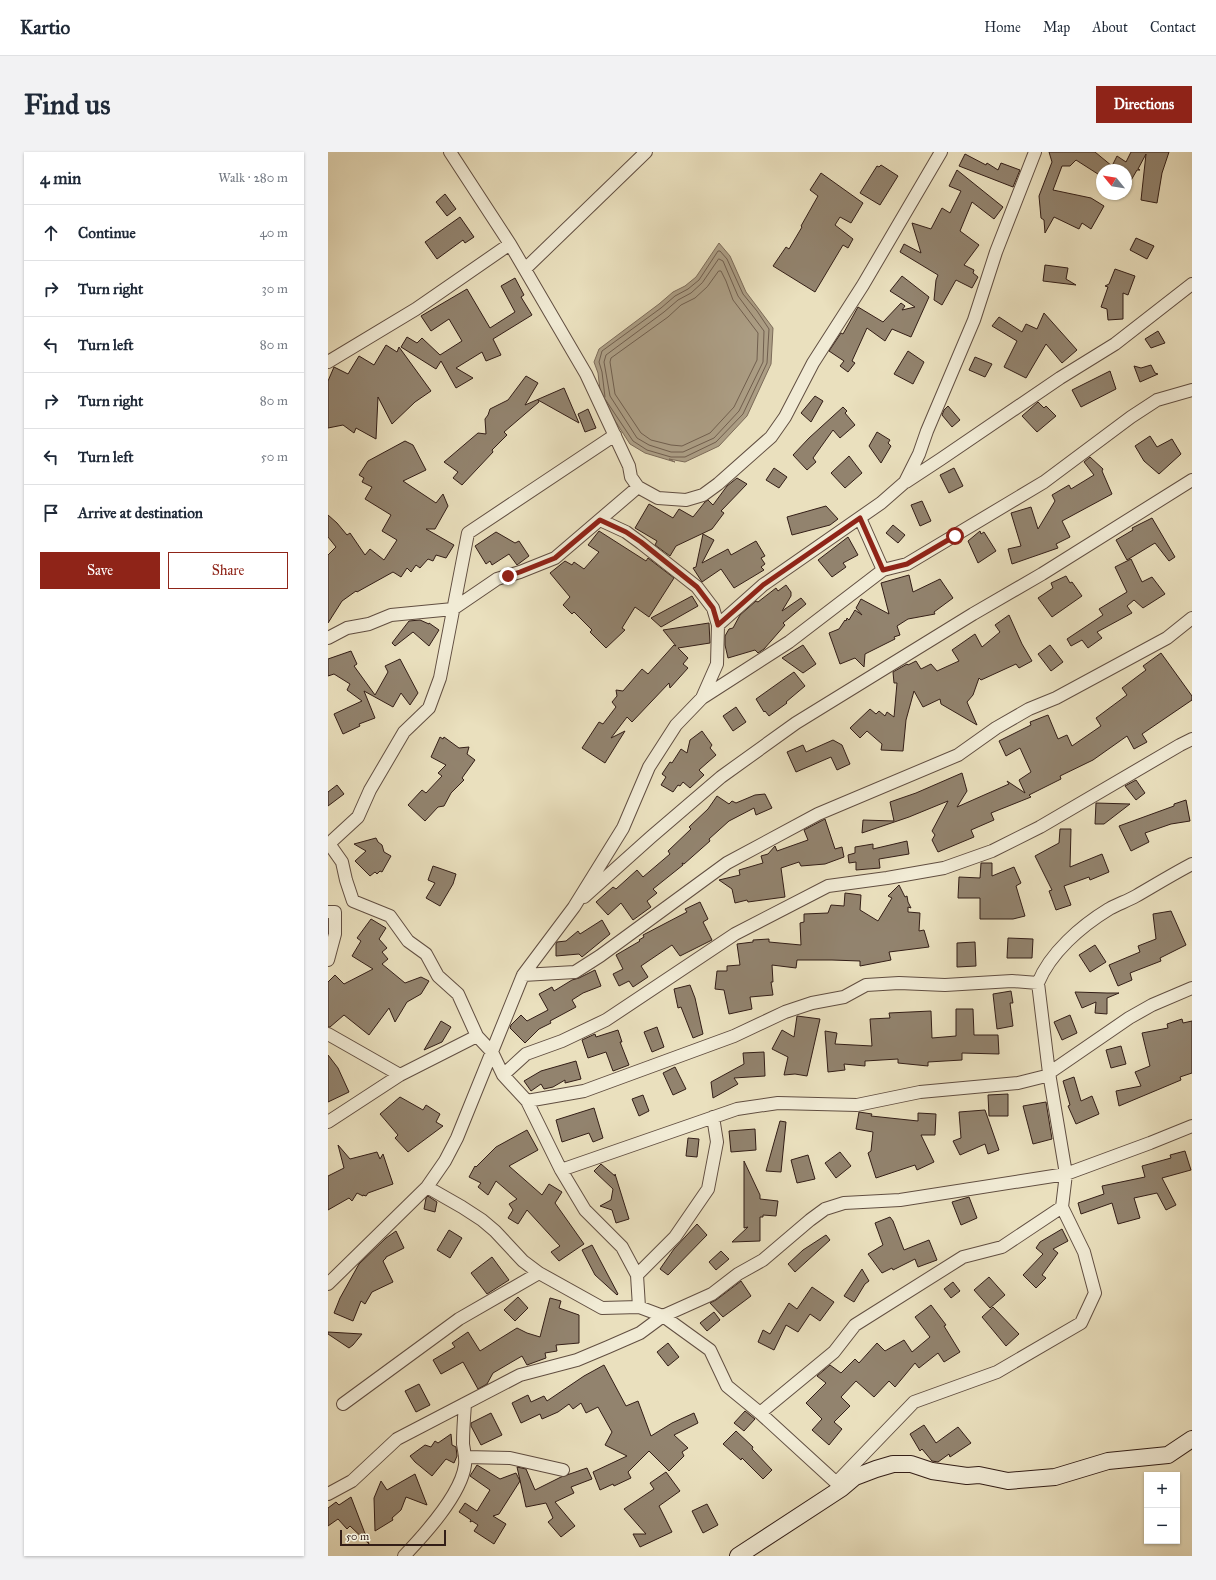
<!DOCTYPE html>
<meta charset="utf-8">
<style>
:root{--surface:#fff;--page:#f2f2f3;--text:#1f2937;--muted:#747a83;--line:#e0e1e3;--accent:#8f2418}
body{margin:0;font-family:"IM FELL Great Primer",serif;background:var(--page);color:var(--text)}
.controls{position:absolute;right:12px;bottom:12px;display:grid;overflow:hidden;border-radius:0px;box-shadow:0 1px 3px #0004}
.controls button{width:36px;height:36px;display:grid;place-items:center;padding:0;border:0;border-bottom:1px solid var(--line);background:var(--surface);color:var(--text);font:20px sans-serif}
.compass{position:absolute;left:768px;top:12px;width:36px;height:36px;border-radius:50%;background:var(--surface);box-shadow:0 1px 3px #0004;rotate:300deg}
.scale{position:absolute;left:12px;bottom:10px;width:106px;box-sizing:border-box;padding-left:4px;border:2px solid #331e17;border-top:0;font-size:11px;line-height:14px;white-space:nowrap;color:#331e17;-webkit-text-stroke:3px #f1ebd5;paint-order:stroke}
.stop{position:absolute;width:12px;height:12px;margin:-9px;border:3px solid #8f2418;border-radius:50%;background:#fff}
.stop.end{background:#8f2418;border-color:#fff;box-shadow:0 1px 4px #0008}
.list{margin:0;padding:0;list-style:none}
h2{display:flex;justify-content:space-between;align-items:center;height:52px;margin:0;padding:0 16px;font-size:17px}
h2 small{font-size:13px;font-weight:400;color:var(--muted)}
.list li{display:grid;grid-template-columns:26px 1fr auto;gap:12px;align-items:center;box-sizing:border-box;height:56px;padding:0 16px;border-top:1px solid var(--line)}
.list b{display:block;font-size:15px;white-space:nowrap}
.list em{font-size:13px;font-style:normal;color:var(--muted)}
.actions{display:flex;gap:8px;padding:12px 16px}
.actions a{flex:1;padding:9px 0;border:1px solid var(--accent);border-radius:0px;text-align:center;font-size:14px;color:var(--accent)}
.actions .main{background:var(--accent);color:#fff}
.icon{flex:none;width:22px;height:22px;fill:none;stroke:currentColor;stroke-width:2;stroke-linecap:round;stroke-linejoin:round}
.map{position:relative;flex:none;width:864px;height:1404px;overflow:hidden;border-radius:0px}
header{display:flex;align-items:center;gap:24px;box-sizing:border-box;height:56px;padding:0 20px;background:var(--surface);border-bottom:1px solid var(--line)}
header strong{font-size:19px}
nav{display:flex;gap:22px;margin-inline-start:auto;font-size:14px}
.intro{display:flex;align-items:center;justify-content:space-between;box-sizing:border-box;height:96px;padding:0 24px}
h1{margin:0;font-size:28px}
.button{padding:10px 18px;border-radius:0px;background:var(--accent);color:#fff;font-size:14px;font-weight:700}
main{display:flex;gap:24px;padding:0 24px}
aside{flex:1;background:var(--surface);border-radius:0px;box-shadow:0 1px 3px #0004}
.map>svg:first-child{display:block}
.water{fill:#ac9e85;stroke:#7c6b59}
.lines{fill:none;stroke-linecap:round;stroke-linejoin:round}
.shore{stroke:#705e4e;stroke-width:1}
.building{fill:#92836e;stroke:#331e17}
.street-casing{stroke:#614e41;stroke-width:14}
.secondary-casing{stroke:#331e17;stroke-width:18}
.street{stroke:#f1ebd5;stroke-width:12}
.secondary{stroke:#f1ebd5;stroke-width:16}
.route{stroke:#8f2418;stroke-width:5}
</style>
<header>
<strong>Kartio</strong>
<nav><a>Home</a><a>Map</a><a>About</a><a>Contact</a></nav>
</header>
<div class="intro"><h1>Find us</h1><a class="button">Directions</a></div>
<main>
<aside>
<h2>4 min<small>Walk · 280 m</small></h2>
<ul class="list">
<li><svg class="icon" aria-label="ahead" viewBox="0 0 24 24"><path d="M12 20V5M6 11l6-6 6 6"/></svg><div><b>Continue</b></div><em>40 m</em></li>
<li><svg class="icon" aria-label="right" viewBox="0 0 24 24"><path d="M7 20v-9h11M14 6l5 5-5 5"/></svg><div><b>Turn right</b></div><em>30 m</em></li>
<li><svg class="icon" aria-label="left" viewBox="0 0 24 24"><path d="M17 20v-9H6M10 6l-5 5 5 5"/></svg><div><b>Turn left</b></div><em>80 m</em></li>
<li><svg class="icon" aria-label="right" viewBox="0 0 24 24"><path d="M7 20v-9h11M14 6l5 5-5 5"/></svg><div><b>Turn right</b></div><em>80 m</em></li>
<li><svg class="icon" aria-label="left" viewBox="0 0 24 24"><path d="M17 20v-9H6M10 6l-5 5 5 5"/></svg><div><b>Turn left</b></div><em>50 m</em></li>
<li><svg class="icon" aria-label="arrive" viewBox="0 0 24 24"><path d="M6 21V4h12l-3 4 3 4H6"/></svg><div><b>Arrive at destination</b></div></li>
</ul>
<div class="actions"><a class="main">Save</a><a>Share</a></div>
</aside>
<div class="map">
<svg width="864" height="1404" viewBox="0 0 864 1404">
<rect width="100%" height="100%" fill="#eae0be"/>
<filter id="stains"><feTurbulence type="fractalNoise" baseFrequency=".005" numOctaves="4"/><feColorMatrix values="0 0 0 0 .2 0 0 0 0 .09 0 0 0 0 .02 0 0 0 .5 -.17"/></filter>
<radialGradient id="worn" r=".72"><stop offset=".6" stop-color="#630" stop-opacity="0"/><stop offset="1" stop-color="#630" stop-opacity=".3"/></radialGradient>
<path class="water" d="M391,91L402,104L418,140L445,176L443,212L419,264L391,294L357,310L341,307L347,310L317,301L302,292L273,247L270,221L266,210L271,197L331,152L345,140L357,134L368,125Z"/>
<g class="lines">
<path class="shore" d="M391,107L395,109L410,144L436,179L435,210L411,259L386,286L355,300H343L321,293L309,286L282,244L276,210L278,203L336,160L350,148L363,141L374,131Z
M391,119H393L398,129L405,148L430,181L429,208L406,255L382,281L354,294L343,293L323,288L313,281L287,242L282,210L283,206L340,165L353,153L367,146L379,135Z
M277,245L274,220L271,210L274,199L333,156L347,144L360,137L371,128L390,99H392L399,107L415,142L429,159L441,177L439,211L415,262L388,290L357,305H343L319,298L305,289L277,247"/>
</g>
<path class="building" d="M721,0H767L784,14L789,4L798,10L803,0H841L834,21L829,51L813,48L818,2L810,17L812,18H809L798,37V18H774L773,24L748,8L742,14H734L725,38L763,46L776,54L763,77L754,71L751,77L726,65L717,81L716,68L713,66L711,44L724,10Z
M637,2L658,13L659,11L670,18L673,11L692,18L685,35L631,14Z
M553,13L570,24L552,53L532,41L549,14L551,15Z
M629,18L675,55L666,67L644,50L632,79L651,93L636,113L646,118L645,121L650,125L644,136L628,128L614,153L606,148L608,128L610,123L572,100L576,92L593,101L584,71L603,77L614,56L622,61L633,39L621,34Z
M493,21L535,51L523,71L512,65L507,73L525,87L520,96L515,93L487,140L445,114L458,95L461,97L474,75L473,74L490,44L482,38Z
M117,42L128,57L119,64L108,50Z
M132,65L146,85L137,91L135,88L109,107L97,90Z
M808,86L826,94L819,107L802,98Z
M717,113L740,116L738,127L748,133L715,129Z
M787,117L807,124L800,143L795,141V167L780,168L779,157L773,155L780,135L777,134L781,132Z
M574,124L601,145L583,185L564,177L557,189L539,176L524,209L527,211L520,220L512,214L516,209L501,199L513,181L515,182L530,155L555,170L573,151L577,154L574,158L587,155L562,139Z
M187,126L196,143L193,145L204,163L165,187L173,203L158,209L154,200L128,216L145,226L128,236L113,209L108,217L73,195L79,185L89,191L94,186L112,203L134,189L121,167L103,179L93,164L139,137L162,176L187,160L173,134Z
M716,161L749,198L734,211L718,192L698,226L676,215L689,189L664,174L671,165L694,180L698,172L709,177Z
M830,179L837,191L823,196L817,187Z
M58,193L69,200L71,195L103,239L87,250L64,272L50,245L48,287L28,276L26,281L15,273L0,276V229L6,215L20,222L31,204L46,213Z
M580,199L596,210L585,232L566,222Z
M647,205L664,212L657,225L641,218Z
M823,213L827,221L830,222L812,230L806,214L813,216Z
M782,219L788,237L753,255L744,238Z
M198,224L210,231L197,253L236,236L251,271L210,248L211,250L176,280L179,283L164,298L165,300L134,333L125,326L130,320L116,310L150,281L158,282L157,267L160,263L162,257L180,248Z
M487,244L495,249L483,270L473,261Z
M710,250L716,256L718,254L728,264L709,280L694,264Z
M620,254L632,268L624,275L614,263L616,258Z
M515,255L519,259L517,261L527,273L512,286L505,278L485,306L488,310L479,318L465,303L481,286Z
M260,257L268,276L257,280L250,262Z
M549,280L562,288L560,291L563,294L553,311L541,294Z
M822,284L829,295L844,287L853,302L831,322L816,309L807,294Z
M77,289L85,293L98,318L75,329L108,351L115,342L120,354L107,377H98L126,393L118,406L108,403L105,409L100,407L92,416L88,413L83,420L79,416L73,425L65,420L29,440L28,439L14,449L0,471V403L8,395L0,385V363L9,371L19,383L22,381L37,403L42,397L56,408L69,388L54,379L63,363L37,347L44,335L34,330L36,326L31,323L40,309Z
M521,304L534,321L517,336L503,321Z
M762,305L775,317L774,319L784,342L734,369L742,385L728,392L730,396L684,412L680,397L693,394L683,361L703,355L710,377L727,349L724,343L741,333L743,337L766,323L756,310Z
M446,316L459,325L451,336L438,328Z
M626,316L635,334L621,341L612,323Z
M409,326L419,332L393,359L396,361L384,377L348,394L342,404L327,393L329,389L307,376L321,352L345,366L351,357L365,365L377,350L380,348L385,353L399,334Z
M594,349L603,369L592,374L583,353Z
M498,354L510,367L502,373L464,383L459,365Z
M824,366L847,405L841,409L827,391L799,408L788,388L805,378L804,376Z
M565,373L577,383L570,391L558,381Z
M271,379L318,409L320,406L346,426L321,465L307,455L294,476L297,478L278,496L262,480L264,478L246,460L244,462L235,453L242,445L222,421L237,409L244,413L246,410L256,417L271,400L260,393Z
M652,379L653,382L656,380L668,399L650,411L640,389Z
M168,380L187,391L191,389L201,404L189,413L181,402L164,413L162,409L158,412L147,394Z
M375,382L386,388L374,411L400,397L403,403L428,389L437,404L433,406L437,412L433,415L436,418L406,436L393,417L374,430L365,416L368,415Z
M520,385L530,403L515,411L518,415L504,425L490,408Z
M803,407L814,430L824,425L837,442L815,456L806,448L799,454L804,461L769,480L774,486L760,496L754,488L743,494L739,487L775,463L771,457L799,440L787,415Z
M581,423L585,440L612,427L625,446L606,460L607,462L580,467L569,474L572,483L566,485L567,487L537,502L536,515L527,506L512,512L501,481L511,477L517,468L518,469L519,466L521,468L527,458L534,463L528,456L533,447L561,462L553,431Z
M738,424L742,431L744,430L754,444L724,465L710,446L725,436L723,431Z
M458,433L463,440V444L454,459L473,446L478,452L455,471L457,473L436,497L430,501L427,498L400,506L397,493V484L401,477L405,476L412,463L428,449L430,450L448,436L450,439Z
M364,444L370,454L333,475L323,466Z
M681,463L694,492L704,509L691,516L688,512L653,528L651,526L645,543L639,550L649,573L613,552L612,547L595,555L586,539L578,568L575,599L553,598L554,592L539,579L532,586L522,576L542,557L548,562L551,559L557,564L559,560L566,565L569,531H566L565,520L579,512L580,513L588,509L593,517L603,512L609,519L631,509L624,498L647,482L654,495L672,480L667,473Z
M92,468L101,472V471L111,478L101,494L85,480L67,494L64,491L81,469Z
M381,471L382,491L350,496L360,506L355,512L360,516L342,536L341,531L304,570L299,565L283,586L297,579L277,611L254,596L271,570L275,572L288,555L284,550L289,544L288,538L295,539L314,517L320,522L346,493L348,494L335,478Z
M475,493L488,512L475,521L454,506Z
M722,493L735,510L723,519L710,502Z
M23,499L29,512L26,514L47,543L60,520L57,514L72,507L90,541L82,553L73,541L65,555L36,539L47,566L31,572L32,574L15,582L6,562L34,549L19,538L22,532L6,522L0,524V507Z
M833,501L864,544V548L814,582L819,590L806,597L799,584L765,608L732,624L733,627L701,643L703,645L663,661L666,668L643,678L646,685L610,700L604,688L607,683L604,679L620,649L581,665L534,681L535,668L566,669L562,650L588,641L634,621L639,639L629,655L681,632L679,629L697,641L691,628L703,620L692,596L678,604L671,589L703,573L702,570L720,563L730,587L739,583L744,594L773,574L768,566L799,543L794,536L818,518L815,514Z
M466,520L477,534L458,550L459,551L441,564L437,559L436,560L428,547Z
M408,555L418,570L405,579L395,564Z
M374,579L384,593L382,596L388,603L371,618L376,623L362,636L355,630L352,634L350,633L345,640L333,633L338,625L334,622L342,610L344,611L353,597L359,601L362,588Z
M112,585L115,587L116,585L131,596L141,595L139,602L147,608L134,626L136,628L123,641L116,654L110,655L97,669L80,653L94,638L98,641L114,624L110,621L118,613L103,605Z
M505,588L514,593L522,612L509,618L503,605L468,620L459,600L475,593L478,600Z
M808,628L817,641L808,648L797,634Z
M9,633L16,642L0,654V640Z
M437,642L444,656L428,663L426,656L401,669L381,687L382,689L356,712L354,711L355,713L325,737L329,741L319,749L323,755L305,768L293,751L280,763L268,750L285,735L288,737L309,718L315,725L342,702L340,699L363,677L361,675L380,657L389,644L401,652L404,649L408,651L427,643Z
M858,648L862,669L843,672L817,681L821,690L803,699L791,674L846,654V652Z
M768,651L802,652L776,672H767Z
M497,667L507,697L514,695L516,705L497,712L473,714L471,710L453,716L457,745L420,750L419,748L407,751L404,737L391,728L412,723L411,718L435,711L433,704L440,702L447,694L449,699L480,688L476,678Z
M732,677H743L742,715L774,702L781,720L762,728L761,725L736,734L743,753L728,758L721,739L724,738L707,704L731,691Z
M48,686L50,690L54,693L56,700L63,704L54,720L52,719L49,722L47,720L42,724L27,709L38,699L26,692Z
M579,689L581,702L551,707L552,716L528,718V710L521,711L520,703L527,701V695L545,692V697Z
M653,711H664V724L686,715L693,731L688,734L697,764L685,767H652V746H630L631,725L652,726Z
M105,714L128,722L125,732L112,754L98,746L107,731L100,728Z
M571,733L577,745L579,744L580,750L583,756L580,755V760L592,761L591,779L596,778L601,795L561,800L563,808L532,814V809L504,808H469L468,816L444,813L445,830H443L445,843L422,845L424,857L401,862L396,838L387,837L389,819H399V814L412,813L409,792L425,790V788L441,787V790L473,793L472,771L476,770V762L500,761L503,753L516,754L517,741L533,743L532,758L550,769L564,746L560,744Z
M372,750L380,767L375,770L384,788L352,804L344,793L313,814L320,825L305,835L301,829L291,834L285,822L295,817L288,803L312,789L311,788L316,785L315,783L359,760L357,757Z
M843,759L858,793L832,806L833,809L802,821L804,828L790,834L781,813L812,800L810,794L828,787L825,762Z
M43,767L58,776L51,787L59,796L54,800L60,807L54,812L77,831L93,825L101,829L93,842L79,850L67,870L61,856L41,883L16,863L2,875H0V830L7,823L16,832L45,817L24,804L33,789L29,786Z
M274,768L282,782L254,805L251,802L228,804V792L229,790L238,789L250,779L252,782Z
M680,786L705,787L704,806H679Z
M647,790L648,814L629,815V791Z
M767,793L778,810L762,820L751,803Z
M267,818L273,834L255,841L244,848L248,855L222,869L223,871L211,877L197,891L182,876L183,873L193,863L199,869L220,858L211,842L224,835L226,839L244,828L251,826Z
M362,833L367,846L375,882L365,886L353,855L350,856L346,837Z
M683,839L685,851H682L685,874L669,877L665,842Z
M747,840L779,841H791L779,846V862L767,861L768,850L754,856Z
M628,857H645L646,883H670L671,902L634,901V908L600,910V914L570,911V907L537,909V914L516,912L517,918L500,920L497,879L509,881L507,892L544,894L542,867L562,866L561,861L603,859L604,886L628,884Z
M742,863L749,881L734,888L726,870Z
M469,864L492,867L479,924L467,922L456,923L460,905L444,897L454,878L466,885Z
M854,867L855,871L864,869V921L852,925L853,928L791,954L788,939L813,934L807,920L822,914L814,881L840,876L839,872Z
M113,869L123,875L114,890L96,898Z
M329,875L336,895L324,900L316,880Z
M290,878L294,890H292L301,913L285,919L278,900L260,906L254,888L267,882L268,885Z
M793,894L798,912L783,916L778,898Z
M436,900L437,924L406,926L410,932L385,946L383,930L416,912L415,901Z
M0,903L10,916L21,940L0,950Z
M248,909L253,927L237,931V928L225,935L216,937L213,932L203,939L196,929L213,919Z
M347,915L358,937L345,943L335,921Z
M746,925L753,949L764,944L771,962L748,972L740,954L742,953L735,929Z
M680,942V964H661L660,943Z
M315,943L321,959L311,964L304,947Z
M72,945L95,958L98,953L112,962L108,970L115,974L80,1000L67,986L70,983L52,962Z
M718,950L724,987L705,992L695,954Z
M266,956L275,986L265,990L261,981L234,990L228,968Z
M657,958L671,998L660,1002L657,992L632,1003L625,989L633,986L631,960Z
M531,960L544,962L543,964L590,969V961L608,962L607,983H593L606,1010L589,1018L587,1013L548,1026L540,1001L543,999L545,980L528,977Z
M452,969L458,970L453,1020L438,1019Z
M427,977L428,998L403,1000L401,979Z
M199,978L210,998L181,1014L214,1043L221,1032L234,1040L227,1051L256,1092L231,1109L223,1100L232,1094L199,1058L190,1072L180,1066L185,1058L181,1052L189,1047L168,1029L160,1043L150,1035L153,1031L141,1025L147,1014L148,1015L168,995Z
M360,986L371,987L369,1005L358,1004Z
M10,993L22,1007L49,1000L52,1007L55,1002L65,1032L40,1041L38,1044L35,1043V1044L29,1041L24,1049L21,1046L0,1058V1024L16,1016Z
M857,999L863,1018L834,1026L848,1053L838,1058L829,1041L806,1046L812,1066L790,1072L784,1051L753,1062L750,1051L776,1042L774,1034L817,1025L814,1014L843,1006L842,1003Z
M512,1000L523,1014L508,1026L497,1011Z
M480,1003L487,1027L469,1031L463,1008Z
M416,1009L432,1043V1047L450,1049L448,1064L435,1063V1065H432V1089L404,1090L420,1075L416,1076Z
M273,1012L287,1024V1022L301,1067L288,1071L284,1058L272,1054L283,1048L285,1037L266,1019Z
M100,1044L109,1050L107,1060L96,1057L98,1046Z
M641,1045L649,1066L633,1073L624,1050Z
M562,1065L565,1069L576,1098L601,1088L609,1108L590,1115L587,1107L565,1118L564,1116L554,1121L540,1102L555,1093L547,1071Z
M369,1072L379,1083L340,1123L332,1117L346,1097Z
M734,1077L740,1089L725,1097L730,1101L714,1123L718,1126L708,1136L695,1123L715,1102L708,1096L712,1090Z
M121,1078L134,1086L122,1106L109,1098Z
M68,1079L76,1096L58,1105V1106L55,1109L65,1130L44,1140L37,1152L33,1149L25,1169L6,1161L12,1146L31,1112L58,1086Z
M498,1083L502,1088L467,1120L460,1112L475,1098Z
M264,1093L290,1142L289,1143L267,1123L254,1098Z
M393,1099L401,1107L388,1118L381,1110Z
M164,1105L181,1128L159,1142L143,1121Z
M534,1117L541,1129L537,1132L526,1150L516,1144Z
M661,1125L677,1143L662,1156L646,1138Z
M413,1129L423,1144L395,1165L382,1151L388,1148Z
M625,1130L632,1139L623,1146L616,1137Z
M484,1135L506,1150L492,1169L482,1162L470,1180L458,1173L446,1198L430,1190L435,1178L442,1182L461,1151L469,1157Z
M190,1145L200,1156L187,1169L176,1158Z
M222,1146L233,1149L231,1156L251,1163V1191L228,1193L229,1199L217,1201L218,1206L199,1213L194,1204L165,1221L159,1232L150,1237L135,1210L113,1222L105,1208L127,1195L124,1191L140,1180L152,1199L189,1176L199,1181L212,1185Z
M603,1153L618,1173L616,1174L632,1200L616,1210L610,1201L591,1216L587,1211L567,1235L561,1229L546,1245L528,1229L513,1245L522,1254L506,1270L514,1277L501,1293L484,1278L494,1267L478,1251L498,1231L489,1224L502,1213L513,1221L527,1207L531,1211L549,1191L557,1199L576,1188L584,1200L602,1185L587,1165Z
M665,1155L691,1182L678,1194L654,1165Z
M386,1160L392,1168L379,1179L372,1171Z
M0,1180L34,1182L25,1193L21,1196L0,1182Z
M340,1191L351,1205L340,1214L329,1200Z
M276,1213L298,1254L310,1249L323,1284L344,1271L366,1261L370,1271L346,1283L360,1296L354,1300L356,1304L341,1319L321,1299L300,1320L303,1326L286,1334L285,1332L272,1338L265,1320L299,1304L277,1293L284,1280L270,1255L258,1261L253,1251L245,1257L241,1252L230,1260L214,1267L212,1262L193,1271L184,1251L200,1243L203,1250L216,1244L219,1249L256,1224Z
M91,1232L102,1253L88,1260L77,1239Z
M417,1259L427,1267L416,1279L406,1271Z
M163,1261L174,1283L153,1293L143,1274V1271Z
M596,1273L608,1291L630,1275L643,1291L622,1305L621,1302L610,1310L604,1309L594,1297L592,1299L582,1282Z
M408,1279L425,1295L424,1297L444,1318L435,1327L414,1306L413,1308L395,1292Z
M123,1282L124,1293L128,1295L129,1304L126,1311L118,1307L104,1324L87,1310L82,1304L97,1293L103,1295L107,1289L110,1291Z
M149,1313L172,1327L188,1321L192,1329L171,1362L165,1364L178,1372L166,1392L146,1379L150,1373L144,1369L142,1370L143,1368L131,1360L137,1351L149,1359L162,1338L142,1324Z
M189,1315L198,1317L207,1338L233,1325L259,1316L264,1327L243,1335L246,1341L227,1350L247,1374L233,1385L220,1370L225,1366L218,1351L198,1355Z
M338,1320L352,1339L331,1354L344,1380L312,1395L305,1382H318L296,1357L326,1337L322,1331Z
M87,1322L99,1353L78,1345L73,1358L64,1366L65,1368L47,1379L46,1346L53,1329L59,1338Z
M23,1345L41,1392L22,1374L19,1377L10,1367L0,1374V1356L8,1350L11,1353Z
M379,1352L390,1373L375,1381L364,1359Z"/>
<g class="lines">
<g class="street-casing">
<path id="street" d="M122,0L182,92L258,222L301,314L303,325L310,335
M197,117L318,0
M0,210L88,157L182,92
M578,330L613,307L732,226L787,192L864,132
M532,366L555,418
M390,473L435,433L553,351L577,330L591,302L599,279L646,168L668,100L707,0
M0,486L19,476L41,472L63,463L125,457L169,427L192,420L227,406L310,335L330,346L358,348L375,343L390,332L443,285L457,265L485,211L535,133L613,0
M374,546L461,490L555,418L579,412L716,330L803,265L829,248L864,238
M0,691L2,693L14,710L18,728L25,749L62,764L80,789L98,802L110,824L130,842L149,884L164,900L175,923L199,949L233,1018L257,1058L294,1095L309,1123L311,1155L335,1164L382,1198L399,1234L432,1261L514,1336
M2,693L5,688L30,665L42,638L76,580L101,556L112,526L140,381L287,283
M256,745L323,685L393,625L468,571L645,462L714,422L864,328
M0,760H7V782L0,808
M195,823L247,820L272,804L399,711L490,662L630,603L668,576L701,557L728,546L839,486L864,466
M0,882L72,923
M721,921L801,866L824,853L864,836
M175,923L198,902L234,889L278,868L407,782L500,734L559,726L616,716L664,699L712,675L852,593L864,587
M199,949L256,939L406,884L457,860L484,851L516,845L538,833L571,831L617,833L684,829L710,831
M0,970L72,923L149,884
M233,1018L409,957L450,951L529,953L592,940L690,931L722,923
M99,1035L134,1055L154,1068L167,1079L195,1109L211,1121L274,1156L311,1155
M309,1123L347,1085L380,1037L389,990L385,965
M0,1132L99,1035L117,1009L129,986L195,823L246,755L295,676L321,615L348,573L374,546L389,512L390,473L385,456L369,435L313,391L298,380L272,368
M15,1252L131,1167L211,1121
M432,1261L506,1200L527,1173L635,1105L674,1095L734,1055
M138,1305L182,1306L235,1318
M508,1331L586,1250L669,1220L753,1171L767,1141L756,1100L734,1055L738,1022L721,921L710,831C722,801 753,774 781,757C790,752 799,749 808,744C827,733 845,722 864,712
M0,1342L24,1329L69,1287L192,1223L249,1208L280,1195L312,1181L335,1164L384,1142L410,1122L435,1108L482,1068L497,1057L516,1051L572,1048L738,1022L822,991L864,974
M76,1404C96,1383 133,1343 137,1313C138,1306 136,1299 135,1292C135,1279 136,1265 137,1252"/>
</g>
<g class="secondary-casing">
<path id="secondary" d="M410,1404L514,1336L527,1325L548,1317L565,1312H583L604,1319L639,1324L651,1323L680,1329L727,1325L780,1309L840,1303L864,1287"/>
</g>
<use href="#street" class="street"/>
<use href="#secondary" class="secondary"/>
</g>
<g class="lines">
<path class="route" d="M180,424L192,420L227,406L272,368L298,380L313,390L369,435L385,456L390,473L435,433L532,366L555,418L579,412L627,384"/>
</g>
<rect width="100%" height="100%" filter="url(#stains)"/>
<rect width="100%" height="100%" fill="url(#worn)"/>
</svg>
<div class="controls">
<button>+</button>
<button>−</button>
</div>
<svg class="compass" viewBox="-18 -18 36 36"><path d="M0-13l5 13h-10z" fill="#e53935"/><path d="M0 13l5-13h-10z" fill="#747a83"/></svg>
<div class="scale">50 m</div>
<div class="stop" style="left:627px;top:384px"></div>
<div class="stop end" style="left:180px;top:424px"></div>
</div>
</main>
